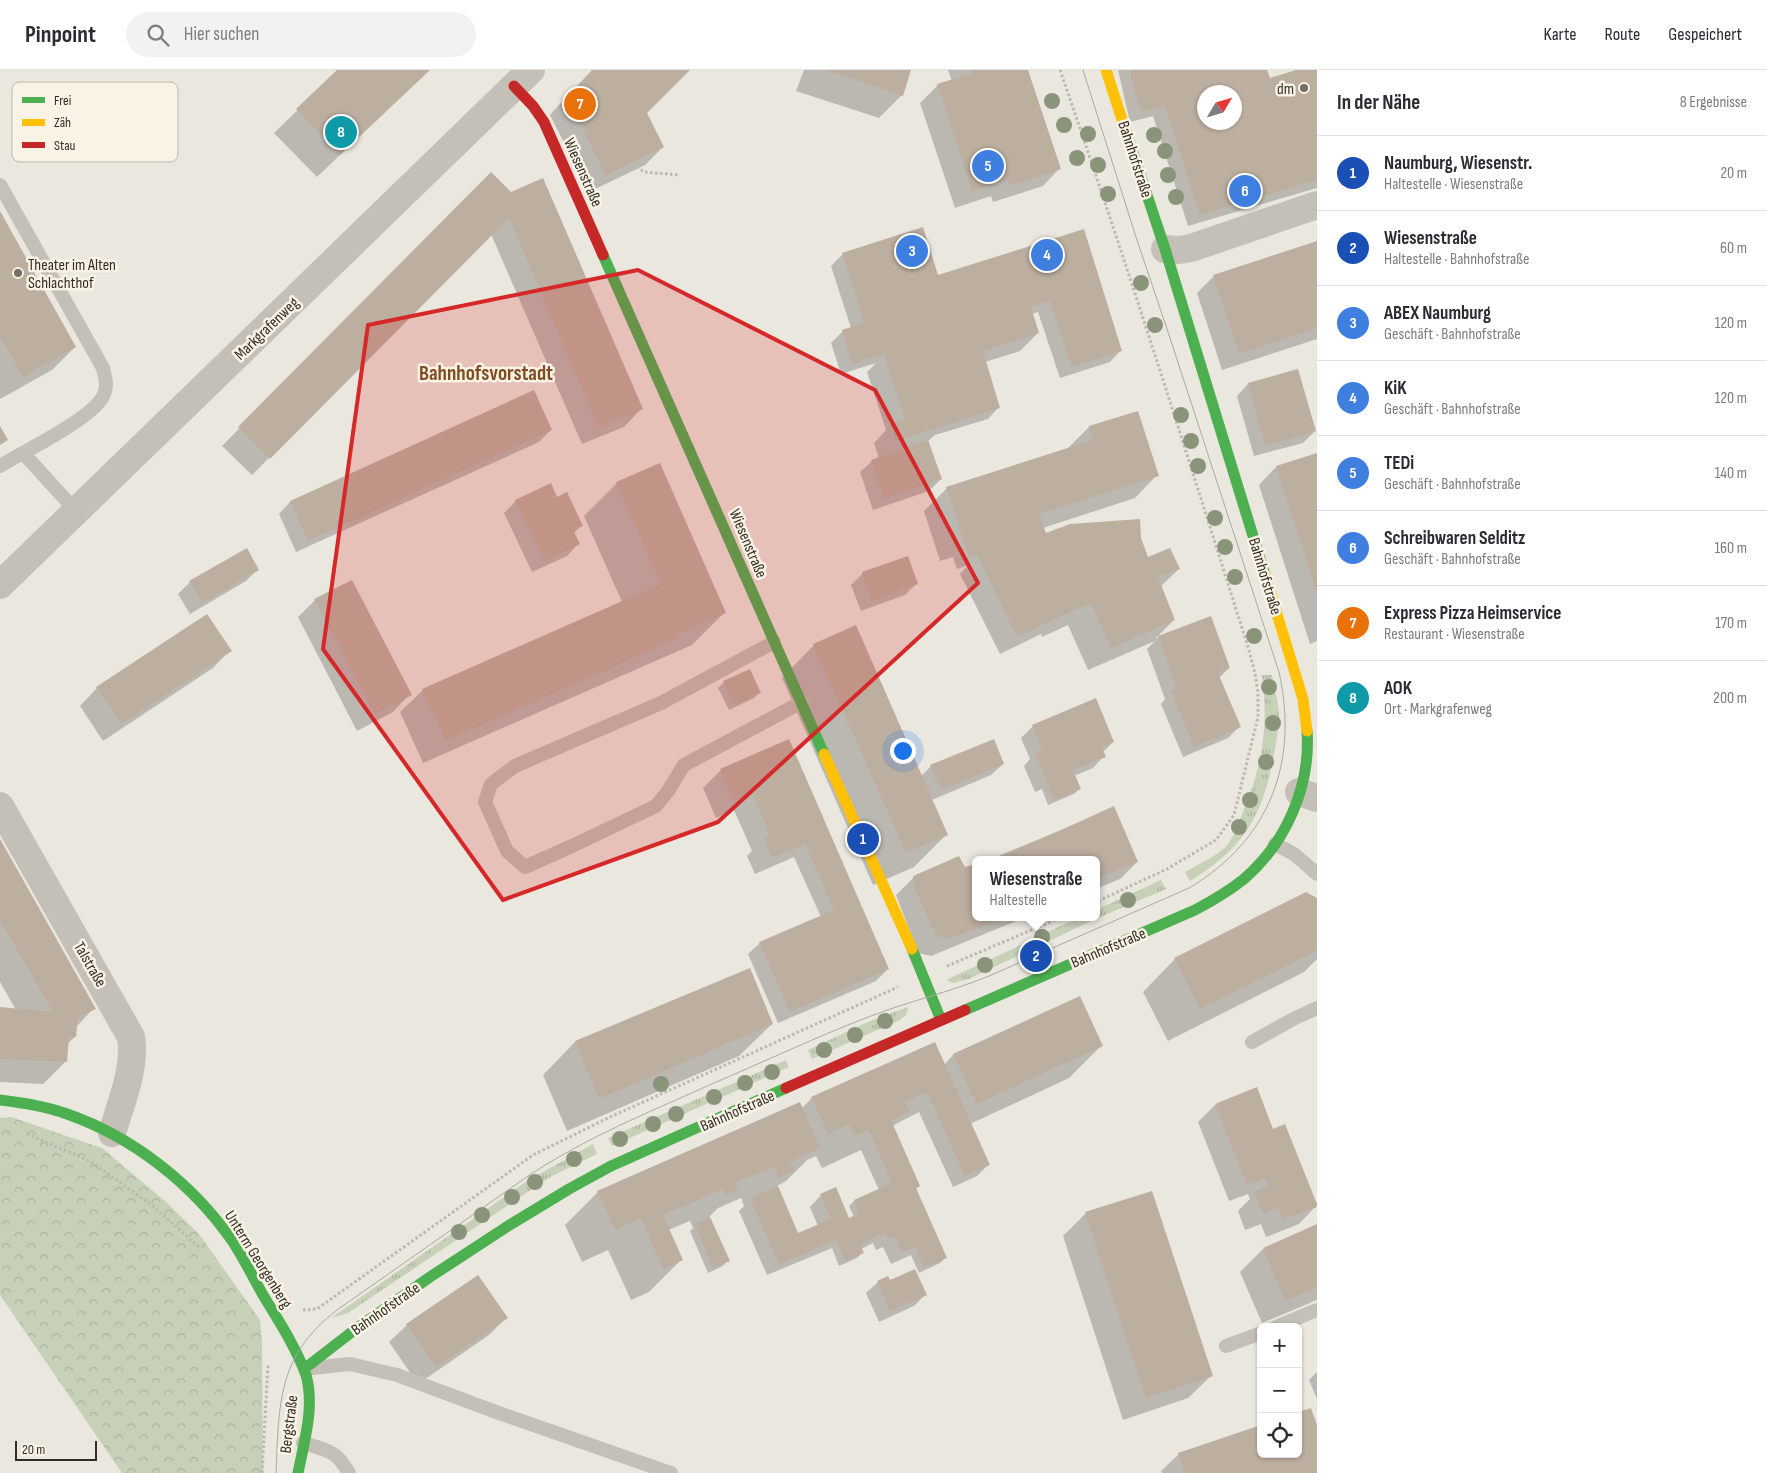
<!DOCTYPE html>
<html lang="de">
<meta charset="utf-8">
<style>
:root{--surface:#fff;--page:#f2f2f3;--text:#2b2b33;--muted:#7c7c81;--line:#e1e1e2;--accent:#736e66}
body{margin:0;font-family:"Sofia Sans Condensed",sans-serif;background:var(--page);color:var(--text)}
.controls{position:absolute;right:15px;bottom:15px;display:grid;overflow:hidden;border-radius:8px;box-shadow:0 1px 4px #0004}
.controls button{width:45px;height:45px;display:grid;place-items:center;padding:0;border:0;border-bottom:1px solid var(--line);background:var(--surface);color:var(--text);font:25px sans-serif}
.compass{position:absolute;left:1197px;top:15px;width:45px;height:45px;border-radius:50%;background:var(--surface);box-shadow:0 1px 4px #0004;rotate:52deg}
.scale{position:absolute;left:15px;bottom:12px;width:82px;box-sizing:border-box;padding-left:5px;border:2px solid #332d26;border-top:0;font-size:14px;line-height:18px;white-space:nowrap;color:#332d26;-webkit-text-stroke:4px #f8f3e4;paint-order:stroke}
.you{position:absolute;left:902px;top:680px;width:18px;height:18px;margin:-12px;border:4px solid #fff;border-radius:50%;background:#1a73e8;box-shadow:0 0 0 8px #1a73e833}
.badge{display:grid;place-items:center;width:32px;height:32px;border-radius:50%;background:var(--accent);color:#fff;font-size:16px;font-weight:700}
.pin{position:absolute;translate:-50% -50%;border:2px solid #fff;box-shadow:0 1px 5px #0006}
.popup{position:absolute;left:972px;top:786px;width:128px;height:65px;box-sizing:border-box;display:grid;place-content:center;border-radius:8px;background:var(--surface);filter:drop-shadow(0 1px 4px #0005);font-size:16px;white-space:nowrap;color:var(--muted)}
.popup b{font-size:19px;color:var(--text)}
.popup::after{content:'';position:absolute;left:50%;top:100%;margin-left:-10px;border:10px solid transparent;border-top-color:var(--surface)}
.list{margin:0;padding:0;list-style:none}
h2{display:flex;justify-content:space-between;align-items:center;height:65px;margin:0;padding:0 20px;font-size:21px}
h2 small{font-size:16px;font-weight:400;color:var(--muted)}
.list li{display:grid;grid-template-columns:32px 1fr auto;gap:15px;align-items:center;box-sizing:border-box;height:75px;padding:0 20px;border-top:1px solid var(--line)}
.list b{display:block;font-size:19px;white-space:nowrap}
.list p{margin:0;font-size:16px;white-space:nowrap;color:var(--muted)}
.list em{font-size:16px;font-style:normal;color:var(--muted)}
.icon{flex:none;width:28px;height:28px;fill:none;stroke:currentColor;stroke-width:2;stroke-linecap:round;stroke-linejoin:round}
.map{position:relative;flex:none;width:1317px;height:1403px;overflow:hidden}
header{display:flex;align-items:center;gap:30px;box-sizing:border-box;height:70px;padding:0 25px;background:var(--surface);border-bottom:1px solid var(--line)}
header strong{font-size:24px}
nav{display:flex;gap:28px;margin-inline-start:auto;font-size:18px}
.search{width:350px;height:45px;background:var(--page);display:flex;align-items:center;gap:12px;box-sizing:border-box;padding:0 18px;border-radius:28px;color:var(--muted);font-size:19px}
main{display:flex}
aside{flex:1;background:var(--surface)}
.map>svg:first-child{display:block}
.grass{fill:url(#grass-tufts)}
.forest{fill:url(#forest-crowns)}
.shadow{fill:#0003;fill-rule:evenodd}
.building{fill:#bdafa0;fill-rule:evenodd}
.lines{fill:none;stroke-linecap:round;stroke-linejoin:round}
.path{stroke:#bcb8b0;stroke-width:3;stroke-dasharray:2.5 2.5;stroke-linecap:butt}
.lane{stroke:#c4bfb7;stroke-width:14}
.street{stroke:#c4bfb7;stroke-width:28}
.fast{stroke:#4caf50;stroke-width:11}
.slow{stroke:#ffc107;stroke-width:11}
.jam{stroke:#c62828;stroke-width:11}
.tram{stroke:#aba7a1;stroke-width:1}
.tree{fill:#8a947b}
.marked{fill:#d62828;fill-opacity:0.2;stroke:#d62828;stroke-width:4;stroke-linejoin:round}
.poi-dot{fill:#736e66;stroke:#f8f3e4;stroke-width:2}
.labels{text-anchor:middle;stroke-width:5;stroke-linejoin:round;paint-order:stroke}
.poi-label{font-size:16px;fill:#332d26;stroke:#f8f3e4;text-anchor:end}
.street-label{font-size:16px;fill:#332d26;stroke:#f8f3e4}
.district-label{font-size:21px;font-weight:bold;fill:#804c21;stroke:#f8f3e4}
.key{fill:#f8f3e4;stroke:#bdb8ab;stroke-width:1}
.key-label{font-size:14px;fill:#332d26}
</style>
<header>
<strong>Pinpoint</strong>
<div class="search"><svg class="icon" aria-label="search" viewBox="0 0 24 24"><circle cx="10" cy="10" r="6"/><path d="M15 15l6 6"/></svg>Hier suchen</div>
<nav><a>Karte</a><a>Route</a><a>Gespeichert</a></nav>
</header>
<main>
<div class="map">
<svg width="1317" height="1403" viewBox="0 0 1317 1403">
<defs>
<pattern id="grass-tufts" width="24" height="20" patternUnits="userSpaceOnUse" patternTransform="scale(1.25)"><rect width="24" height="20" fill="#c7d1b8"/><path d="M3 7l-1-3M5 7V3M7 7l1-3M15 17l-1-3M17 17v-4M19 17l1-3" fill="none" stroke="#abb49e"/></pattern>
<pattern id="forest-crowns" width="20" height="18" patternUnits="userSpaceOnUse" patternTransform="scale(1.25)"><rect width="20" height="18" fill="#c7d1b8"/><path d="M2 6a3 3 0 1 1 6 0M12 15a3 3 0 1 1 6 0" fill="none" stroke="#abb49e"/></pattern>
</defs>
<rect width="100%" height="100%" fill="#eae7de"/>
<path class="grass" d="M1262,605H1272C1274,617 1278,630 1279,643C1279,657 1276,674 1273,689C1262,748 1242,779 1190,811L1185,802C1197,795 1211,789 1222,780C1232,772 1236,759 1241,747C1262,697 1269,659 1262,605Z
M1161,810L1166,819L1091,851L969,909L953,913L946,910L1080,847H1096V840Z
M907,937L908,939L906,945L900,950L812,989L808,980L868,952Z
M786,990L789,997L612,1076L608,1068Z
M593,1074L597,1084L550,1107L348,1243L331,1248L527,1111Z"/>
<path class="forest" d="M11,1047L102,1078L166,1132L199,1164L260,1250L262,1271L263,1403H122L0,1225V1048Z"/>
<path class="shadow" d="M339,0H429L317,107L274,63Z
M594,0H689L646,43L663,77L645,95L589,122L550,45L567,26Z
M804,0H910L902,25L879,48L796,21Z
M948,0H1027L1060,98L1043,116L993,132L991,126L955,138L920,33L938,15L952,11Z
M1118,0H1266L1269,10L1300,0H1317V118L1188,156L1153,46L1130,52ZM1204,22H1234V52H1204Z
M491,104L641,339L624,357L582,374L491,164L252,405L222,376Z
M0,143L75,277L52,300L0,329Z
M1083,160L1121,280L1110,292L1060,308L1038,242L1032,244L1038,263L1020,281L985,292L999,337L988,349L935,365L928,371L941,409L929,421L873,440L860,402L872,391L879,388L874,373L886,360L867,302L876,293L841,304L831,273L843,261L851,258L831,196L843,184L937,207Z
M1317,173V269L1222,300L1197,223L1214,206Z
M1297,301L1315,361L1303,373L1254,386L1237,326L1248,314Z
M534,322L551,360L539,372L296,482L279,444L290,432Z
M1137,342L1157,405L1135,428L1043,458L1045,464L1140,468L1147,488L1179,499L1160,517L1174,550L1155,569L1210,548L1229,598L1219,608L1239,657L1228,668L1183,687L1161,634L1165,629L1147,579L1155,571L1088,600L1068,555L1042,567L1041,564L1000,584L960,504L968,495L957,499L953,487L940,491L924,441L947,418L1067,379L1089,357Z
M1317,384V571L1310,574L1259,415L1276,397Z
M617,413L725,542L692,575L423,693L400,642L423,620L622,532L584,446Z
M557,428L581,456L573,464L578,474L567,486L532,502L504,443L516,431Z
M258,499L246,511L190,544L178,524L190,512Z
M863,503L917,513L905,525L861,541L851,515Z
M315,530L410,624L393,642L357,661L298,547Z
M814,575L921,706L931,696L1003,694L991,705L932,730L947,764L914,797L873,815L782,608Z
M230,580L213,598L103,671L80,636L97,618Z
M724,612L759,623L754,628L729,640L718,618Z
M1033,656L1113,672L1103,682L1104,686L1093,698L1074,706L1080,718L1074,724L1048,735L1042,719L1035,722L1024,696L1030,689L1021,668Z
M721,700L828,762L888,899L876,911L778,953L748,884L760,873L821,847L794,787L755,804L747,786L752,781L734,740L716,748L703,718Z
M1062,761L1137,792L1120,809L1096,819V790Z
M0,772L94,938L76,957L75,967L67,974L66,991L43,1014L0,1012V939L16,940L0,912Z
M976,795V847H1026L931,886L918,883L896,825L914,807Z
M1317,830V889L1304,902L1168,971L1143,922L1175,889Z
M749,899L772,954L739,986L567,1061L543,1005L575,972Z
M1079,928L1101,976L1069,1008L970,1054L988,1095L977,1106L953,1117L919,1042L896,1054L892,1057L919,1116L915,1120L945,1188L940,1193L919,1203L911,1185L891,1194L883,1177L876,1180L873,1173L861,1179L862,1183L857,1188L839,1196L832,1178L767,1205L739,1141L744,1136L741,1128L718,1138L709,1147L728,1190L723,1196L708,1203L690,1161L693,1158L690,1151L668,1160L681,1190L649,1222L631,1230L608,1180L582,1192L565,1155L598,1122L801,1039L812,1028L944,995L953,985ZM861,1080L879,1120L854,1131L849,1136L854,1147L848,1150L821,1125L810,1137L818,1156L798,1165L777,1116L786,1111L807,1090L816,1086L822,1098Z
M1215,1035L1273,1060L1316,1136L1299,1154L1266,1167L1261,1154L1245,1160L1238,1141L1250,1129L1248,1124L1229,1131L1198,1052Z
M1086,1143L1211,1306L1188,1328L1123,1350L1063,1166Z
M1317,1156V1230L1262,1253L1240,1202L1263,1179Z
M878,1212H889L925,1225L914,1236L879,1252L866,1223Z
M506,1248L489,1265L418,1314L389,1272L407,1255Z
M1317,1302V1329L1309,1310Z
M1317,1359V1403H1162L1161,1401L1179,1384H1298Z"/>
<path class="building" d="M337,0H430L340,85L296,39Z
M592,0H690L647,43L664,77L606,106L567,27Z
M826,0H911L903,26Z
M972,0H1028L1061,99L1011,116L1008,109L972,121L937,14L973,3Z
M1131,0H1267L1270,8L1296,0H1317V110L1200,145L1165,36L1141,41L1131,8ZM1204,22H1234V52H1204Z
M491,102L511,122L543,108L643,339L599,358L509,148L270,389L238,357Z
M0,141L76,277L23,307L0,266Z
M923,157L938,205L1084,159L1122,281L1071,297L1050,231L1031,237L1039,263L983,281L1000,338L896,371L890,354L905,349L884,284L852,294L842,260L864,253L842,183Z
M1317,171V258L1239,284L1213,205Z
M1298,299L1316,361L1265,376L1248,313Z
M534,320L552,360L308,471L290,431Z
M1138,341L1159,406L1039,444L1046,463L1070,454L1140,449L1141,468L1148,487L1170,478L1180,499L1158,507L1175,550L1111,578L1091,533L1017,567L977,485L969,488L946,417L1093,370L1089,356Z
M0,356L8,370L0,375Z
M928,370L942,409L884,429L871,390Z
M1317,383V524L1276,396Z
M660,393L726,543L678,564L679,568L446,671L422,619L661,514L616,412Z
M551,413L557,427L567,422L583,456L573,460L580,474L544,491L515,430Z
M247,478L259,500L202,533L189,511Z
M908,486L918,514L872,531L862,502Z
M352,510L412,625L375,644L314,529Z
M207,544L232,581L121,654L96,617Z
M1211,546L1230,598L1218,603L1241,657L1194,677L1171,621L1177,619L1158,566Z
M856,555L948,765L906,783L813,574Z
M750,599L761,623L734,635L723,611Z
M1096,628L1114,672L1102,677L1106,687L1073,700L1081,719L1054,730L1035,683L1042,680L1032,655Z
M789,669L889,899L790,942L759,872L834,840L805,774L772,788L763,768L770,765L752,723L734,731L720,699Z
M994,669L1004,694L941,720L930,695Z
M1114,736L1138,792L1096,809V790H989L1061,760Z
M0,769L96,939L78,947L76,967L69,966L67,992L0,989V937L53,942L0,850Z
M959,786L965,797L976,794V847H1005L950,869L936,866L915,819L913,806Z
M1306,822L1317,828V880L1200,939L1174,888Z
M750,898L773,954L599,1029L575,971Z
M1080,926L1103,976L976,1034L953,984Z
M935,972L990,1095L965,1106L927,1022L905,1032L910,1041L891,1050L920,1116L916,1118L947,1188L924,1198L915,1177L902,1183L895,1166L888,1169L885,1163L860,1174L864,1183L845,1191L836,1170L779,1195L750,1128L778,1116L798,1163L831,1149L820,1124L836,1117L849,1148L860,1143L854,1130L892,1113L869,1060L854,1066L849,1054L828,1064L811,1027Z
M1257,1017L1273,1059L1285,1054L1317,1134V1137L1283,1150L1278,1137L1263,1144L1254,1122L1269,1116L1265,1108L1247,1115L1215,1034Z
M800,1032L820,1078L790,1092L794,1101L779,1107L774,1097L735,1113L738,1120L725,1126L723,1119L663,1145L683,1190L663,1199L641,1148L615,1160L597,1121Z
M1152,1121L1213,1306L1146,1328L1085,1142Z
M710,1147L730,1191L713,1198L695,1154Z
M1317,1154V1217L1285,1231L1263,1178Z
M915,1199L927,1225L890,1241L877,1211L888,1206L890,1210Z
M478,1205L508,1248L436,1297L406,1254Z
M1311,1338L1317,1355V1403H1185L1178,1383L1261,1355V1384H1298V1342Z"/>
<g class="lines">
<path class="path" d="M1060,0C1126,191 1187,384 1248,577L1255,603L1258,623V647L1234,745L1216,770L1167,799L1096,832
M601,113L636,96L644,102L679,105
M947,896L1062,847
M27,1064L90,1091L153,1136L200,1178
M303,1240L317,1239L533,1085L610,1047L898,917
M262,1403L268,1294"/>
<path class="lane" d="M0,115L103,298C105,307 108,315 104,324C96,347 23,382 0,396
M23,383L76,441
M774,572L661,633L515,696L491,714L485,732L507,781L525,797L572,776L656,736L668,721L684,695L802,632
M1275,774L1294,784L1317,804
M1252,972L1295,948L1317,938
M1276,1257L1317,1240
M1226,1276L1261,1263
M312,1298L350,1294L397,1305L496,1342L671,1403
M303,1373C327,1380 336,1380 349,1403"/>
<path class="street" d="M1165,179L1179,180L1191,178L1317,135
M0,515L531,0
M1299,722L1317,728
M0,736L131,967C136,998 121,1033 112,1063"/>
<path class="fast" d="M1126,62L1165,179L1265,505
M603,185L824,684
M912,879L941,950
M965,940L1195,840C1212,831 1229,821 1244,809C1286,773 1311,716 1307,661
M0,1030C23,1033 45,1036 67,1044C133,1067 193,1114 233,1172C244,1189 253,1207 263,1225C278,1250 296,1277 306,1305C315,1337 304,1372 298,1403
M304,1299L357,1258L430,1207L508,1156L569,1119L611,1096L786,1018"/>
<path class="slow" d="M1106,0L1126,62
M1265,505L1303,629L1307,661
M824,684L912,879"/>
<path class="jam" d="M514,16L533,36L544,52L603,185
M786,1018L965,940"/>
<path class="tram" d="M276,1403C279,1334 277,1286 337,1240L531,1104C589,1066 652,1041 714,1013C766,991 818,966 871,946C910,931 950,922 989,906L1189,818C1270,770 1299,692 1279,602L1171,271L1136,167L1083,0"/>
</g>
<g class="tree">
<circle cx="1052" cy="31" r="8"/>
<circle cx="1064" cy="55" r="8"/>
<circle cx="1088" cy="64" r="8"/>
<circle cx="1154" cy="65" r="8"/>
<circle cx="1165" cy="81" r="8"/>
<circle cx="1077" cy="88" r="8"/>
<circle cx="1098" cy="95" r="8"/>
<circle cx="1168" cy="105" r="8"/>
<circle cx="1108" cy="124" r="8"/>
<circle cx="1176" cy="127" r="8"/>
<circle cx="1141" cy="213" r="8"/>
<circle cx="1155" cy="255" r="8"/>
<circle cx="1181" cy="345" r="8"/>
<circle cx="1191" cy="371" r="8"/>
<circle cx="1198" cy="396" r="8"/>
<circle cx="1215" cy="448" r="8"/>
<circle cx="1225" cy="477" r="8"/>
<circle cx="1235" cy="507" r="8"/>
<circle cx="1254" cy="566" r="8"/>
<circle cx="1269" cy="617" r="8"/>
<circle cx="1273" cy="653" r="8"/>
<circle cx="1266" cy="692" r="8"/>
<circle cx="1250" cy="730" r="8"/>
<circle cx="1239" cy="757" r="8"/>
<circle cx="1128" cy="830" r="8"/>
<circle cx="1042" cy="867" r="8"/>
<circle cx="985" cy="895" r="8"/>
<circle cx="885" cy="951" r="8"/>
<circle cx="855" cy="965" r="8"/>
<circle cx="824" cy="980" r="8"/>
<circle cx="772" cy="1002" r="8"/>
<circle cx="745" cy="1013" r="8"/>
<circle cx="661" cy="1014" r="8"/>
<circle cx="714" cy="1027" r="8"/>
<circle cx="676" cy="1044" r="8"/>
<circle cx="653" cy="1054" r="8"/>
<circle cx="620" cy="1069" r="8"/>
<circle cx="574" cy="1089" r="8"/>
<circle cx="535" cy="1112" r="8"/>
<circle cx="512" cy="1127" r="8"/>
<circle cx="482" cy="1145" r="8"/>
<circle cx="459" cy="1162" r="8"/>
</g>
<path class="marked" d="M638,200L875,320L978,513L718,752L503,830L323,579L368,255Z"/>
<g class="poi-dot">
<circle cx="1304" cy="18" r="5"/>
<circle cx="18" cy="203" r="5"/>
</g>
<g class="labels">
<g class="poi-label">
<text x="1294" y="24">dm</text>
<text x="28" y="200" text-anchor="start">Theater im Alten<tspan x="28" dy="18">Schlachthof</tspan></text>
</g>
<g class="street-label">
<text transform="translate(1136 89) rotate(72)" y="6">Bahnhofstraße</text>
<text transform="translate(584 102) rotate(66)" y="6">Wiesenstraße</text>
<text transform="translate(266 258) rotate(-44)" y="6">Markgrafenweg</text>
<text transform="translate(749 473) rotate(67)" y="6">Wiesenstraße</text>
<text transform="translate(1266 506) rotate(73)" y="6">Bahnhofstraße</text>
<text transform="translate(1108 877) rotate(-23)" y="6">Bahnhofstraße</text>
<text transform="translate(91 894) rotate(60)" y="6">Talstraße</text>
<text transform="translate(737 1040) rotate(-24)" y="6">Bahnhofstraße</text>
<text transform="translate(259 1189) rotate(58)" y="6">Unterm Georgenberg</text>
<text transform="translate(385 1238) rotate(-35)" y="6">Bahnhofstraße</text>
<text transform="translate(288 1354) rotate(-83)" y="6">Bergstraße</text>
</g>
<g class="district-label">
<text x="486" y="310">Bahnhofsvorstadt</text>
</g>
</g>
<rect x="12" y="12" width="166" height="80" rx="8" class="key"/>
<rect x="22" y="27" width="23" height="6" fill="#4caf50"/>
<rect x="22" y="49" width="23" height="7" fill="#ffc107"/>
<rect x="22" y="72" width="23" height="6" fill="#c62828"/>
<g class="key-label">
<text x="54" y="35">Frei</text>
<text x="54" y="57">Zäh</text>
<text x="54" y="80">Stau</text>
</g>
</svg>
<div class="controls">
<button>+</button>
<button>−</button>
<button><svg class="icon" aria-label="locate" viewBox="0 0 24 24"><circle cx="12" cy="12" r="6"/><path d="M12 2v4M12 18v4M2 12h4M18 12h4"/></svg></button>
</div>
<svg class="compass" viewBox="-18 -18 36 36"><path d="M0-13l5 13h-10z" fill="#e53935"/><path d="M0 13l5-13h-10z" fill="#7c7c81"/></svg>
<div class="scale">20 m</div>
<div class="you"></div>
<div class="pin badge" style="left:863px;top:769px;background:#1a4fb4">1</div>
<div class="pin badge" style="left:1036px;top:886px;background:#1a4fb4">2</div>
<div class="popup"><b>Wiesenstraße</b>Haltestelle</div>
<div class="pin badge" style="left:912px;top:181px;background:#3f7fe0">3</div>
<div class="pin badge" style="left:1047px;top:185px;background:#3f7fe0">4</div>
<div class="pin badge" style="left:988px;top:96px;background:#3f7fe0">5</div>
<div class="pin badge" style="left:1245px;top:121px;background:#3f7fe0">6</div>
<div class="pin badge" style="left:580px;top:34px;background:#e8710a">7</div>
<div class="pin badge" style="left:341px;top:62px;background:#0f9aa8">8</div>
</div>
<aside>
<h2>In der Nähe<small>8 Ergebnisse</small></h2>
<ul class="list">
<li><span class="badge" style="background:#1a4fb4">1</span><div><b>Naumburg, Wiesenstr.</b><p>Haltestelle · Wiesenstraße</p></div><em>20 m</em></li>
<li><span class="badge" style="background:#1a4fb4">2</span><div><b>Wiesenstraße</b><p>Haltestelle · Bahnhofstraße</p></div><em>60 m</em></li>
<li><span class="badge" style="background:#3f7fe0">3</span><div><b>ABEX Naumburg</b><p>Geschäft · Bahnhofstraße</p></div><em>120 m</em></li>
<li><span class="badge" style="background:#3f7fe0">4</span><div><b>KiK</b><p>Geschäft · Bahnhofstraße</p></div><em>120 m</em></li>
<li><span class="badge" style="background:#3f7fe0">5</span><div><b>TEDi</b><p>Geschäft · Bahnhofstraße</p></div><em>140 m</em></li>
<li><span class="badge" style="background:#3f7fe0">6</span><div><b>Schreibwaren Selditz</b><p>Geschäft · Bahnhofstraße</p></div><em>160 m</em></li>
<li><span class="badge" style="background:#e8710a">7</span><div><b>Express Pizza Heimservice</b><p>Restaurant · Wiesenstraße</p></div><em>170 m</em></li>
<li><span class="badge" style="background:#0f9aa8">8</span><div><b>AOK</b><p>Ort · Markgrafenweg</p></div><em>200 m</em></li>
</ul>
</aside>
</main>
